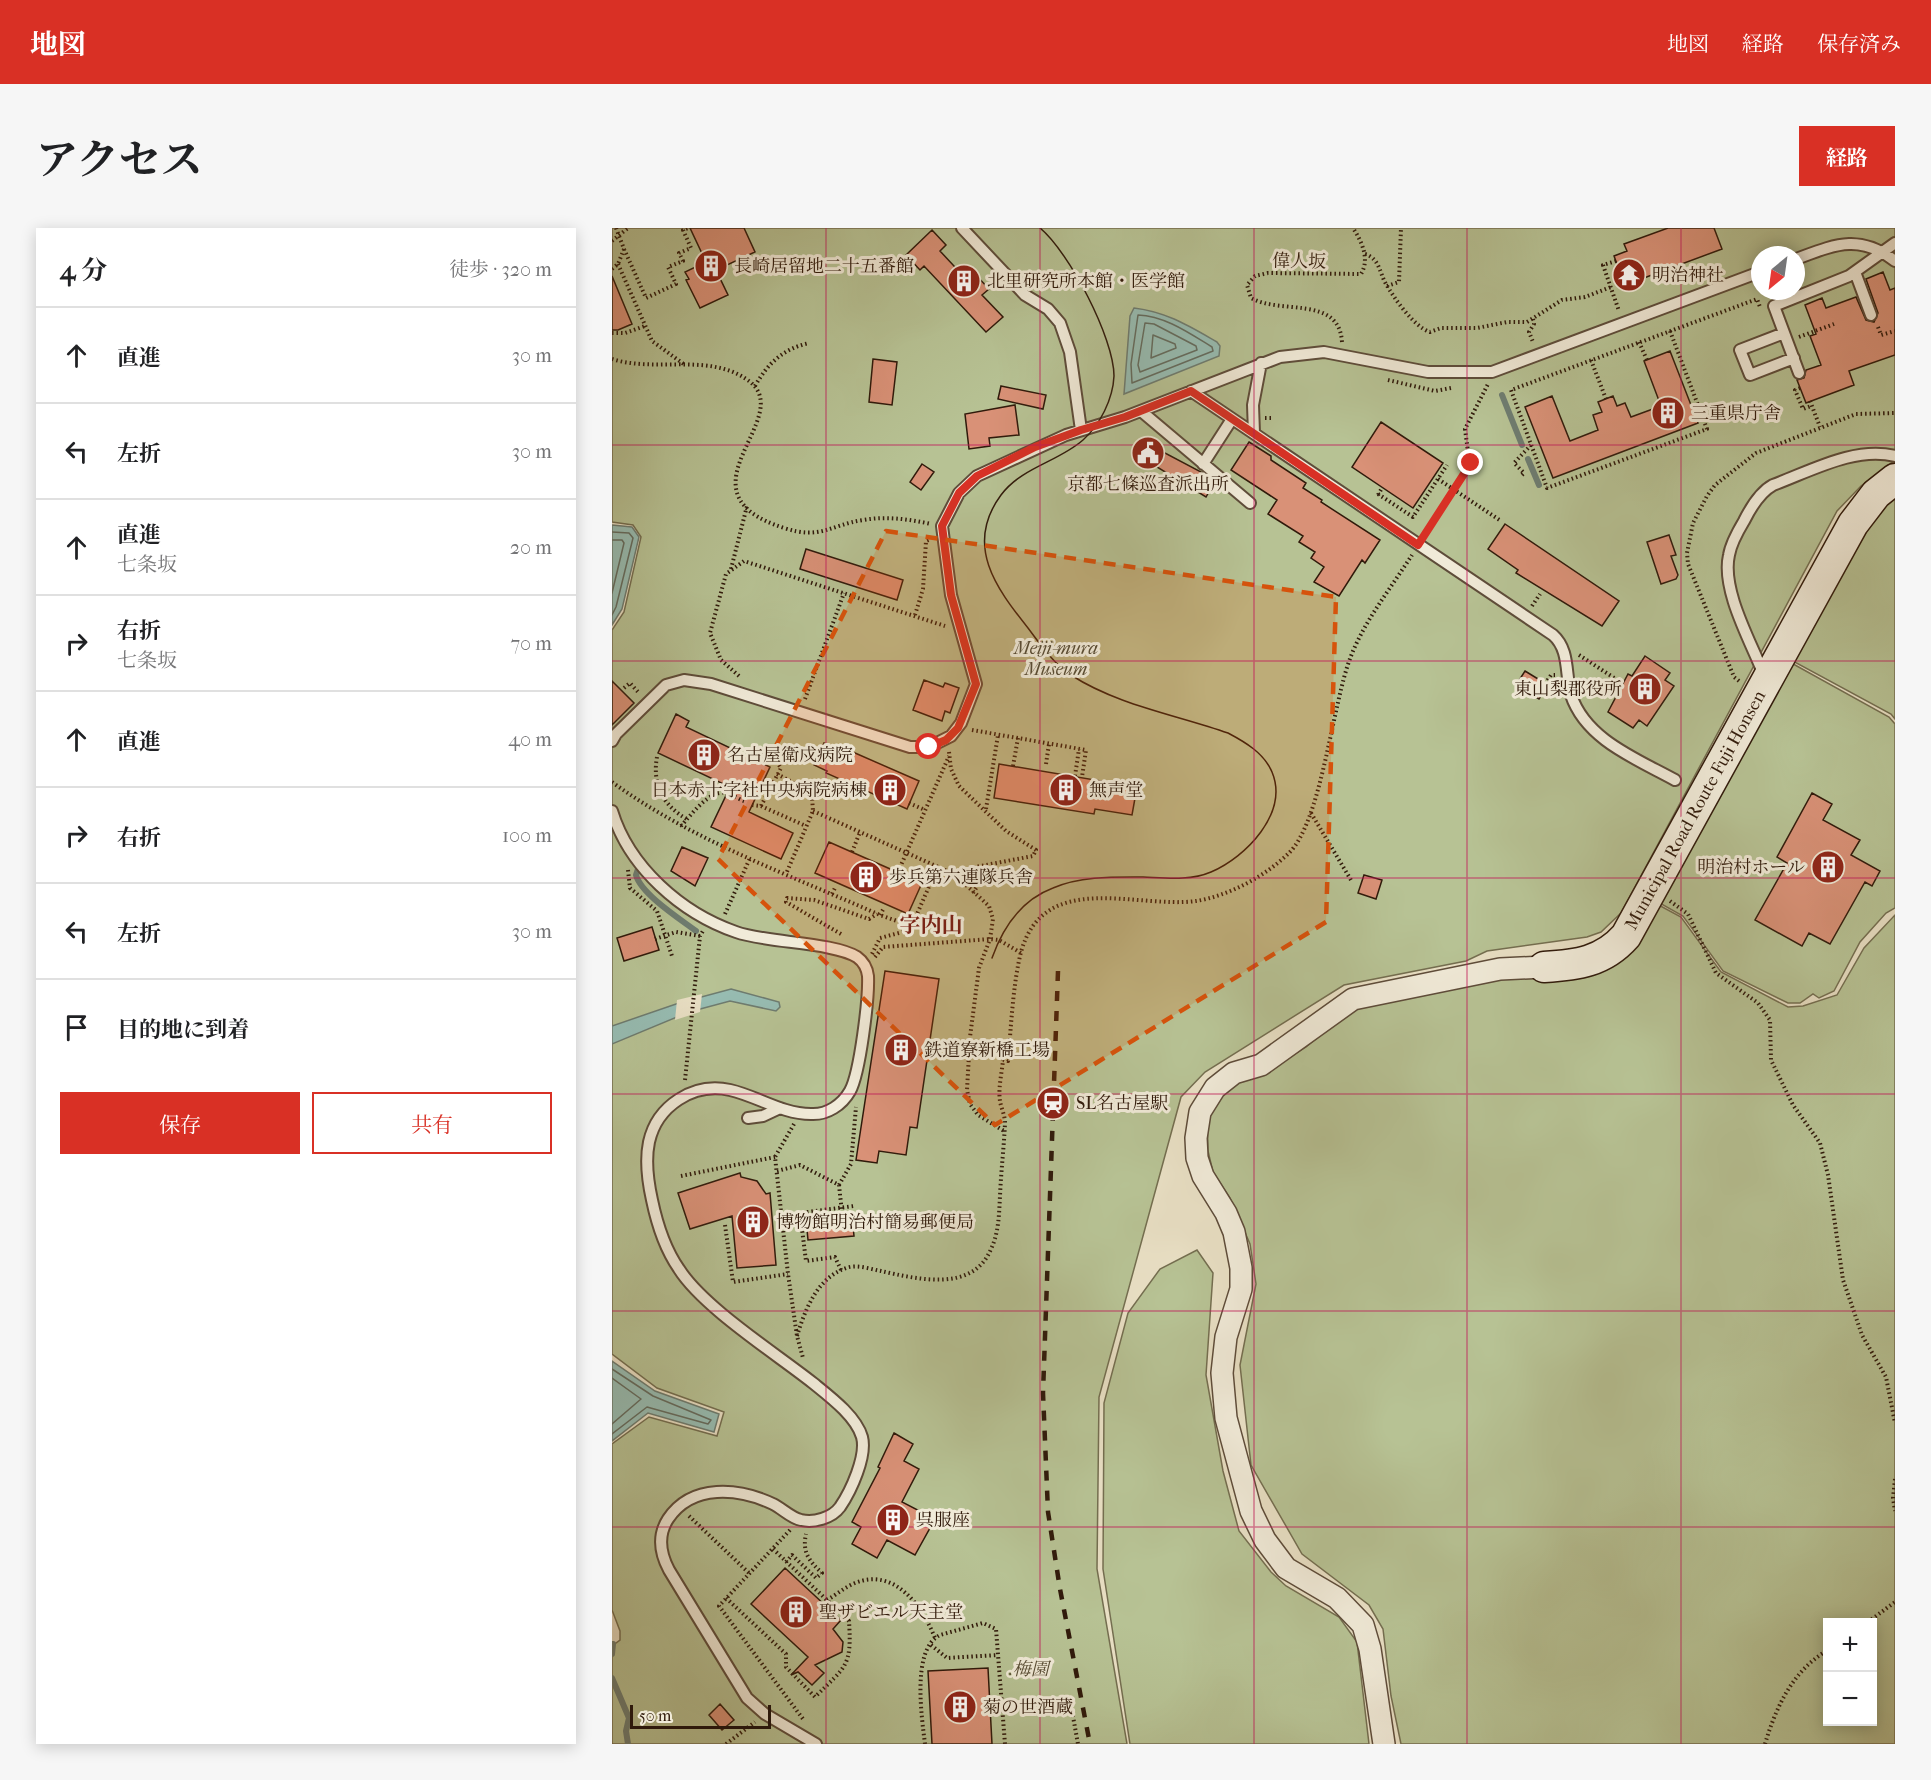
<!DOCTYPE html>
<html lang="ja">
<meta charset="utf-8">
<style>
:root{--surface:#fff;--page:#f6f6f6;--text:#202124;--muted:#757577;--line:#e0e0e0;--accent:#d93025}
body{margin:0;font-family:"IM FELL French Canon","Noto Serif JP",serif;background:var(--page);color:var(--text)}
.controls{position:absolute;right:18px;bottom:18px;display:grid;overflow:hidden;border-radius:0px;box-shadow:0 3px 15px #0003}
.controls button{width:54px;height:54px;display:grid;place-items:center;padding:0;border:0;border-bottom:2px solid var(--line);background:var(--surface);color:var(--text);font:30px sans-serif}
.compass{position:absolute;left:1139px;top:18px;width:54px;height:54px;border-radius:50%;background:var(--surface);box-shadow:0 3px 15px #0003;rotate:209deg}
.scale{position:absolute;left:18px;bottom:15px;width:141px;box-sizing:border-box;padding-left:6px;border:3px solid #301a0b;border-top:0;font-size:16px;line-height:21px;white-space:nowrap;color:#301a0b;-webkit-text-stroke:4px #f1ebd9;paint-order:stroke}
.stop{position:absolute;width:18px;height:18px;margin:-14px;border:4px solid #d93025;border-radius:50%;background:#fff}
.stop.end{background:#d93025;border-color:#fff;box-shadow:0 2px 6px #0008}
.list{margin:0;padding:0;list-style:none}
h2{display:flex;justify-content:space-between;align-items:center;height:78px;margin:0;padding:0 24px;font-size:26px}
h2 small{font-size:20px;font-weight:400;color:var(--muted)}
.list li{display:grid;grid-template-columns:39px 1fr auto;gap:18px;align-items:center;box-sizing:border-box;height:96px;padding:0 24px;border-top:2px solid var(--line)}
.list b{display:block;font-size:22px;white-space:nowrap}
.list p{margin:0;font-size:20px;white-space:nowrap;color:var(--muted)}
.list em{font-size:20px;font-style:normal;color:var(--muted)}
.actions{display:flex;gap:12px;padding:18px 24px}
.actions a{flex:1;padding:14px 0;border:2px solid var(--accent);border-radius:0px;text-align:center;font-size:21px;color:var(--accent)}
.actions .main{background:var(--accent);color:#fff}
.icon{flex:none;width:33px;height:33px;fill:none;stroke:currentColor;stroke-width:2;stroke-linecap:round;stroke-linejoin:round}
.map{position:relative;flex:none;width:1283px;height:1516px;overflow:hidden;border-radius:0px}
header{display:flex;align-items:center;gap:36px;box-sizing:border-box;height:84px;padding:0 30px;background:var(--accent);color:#fff}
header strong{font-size:28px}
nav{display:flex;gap:33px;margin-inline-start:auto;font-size:21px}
.intro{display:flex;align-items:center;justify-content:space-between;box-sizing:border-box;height:144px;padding:0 36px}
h1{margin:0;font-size:42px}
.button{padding:15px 27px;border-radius:0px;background:var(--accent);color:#fff;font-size:21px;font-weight:700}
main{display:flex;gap:36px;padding:0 36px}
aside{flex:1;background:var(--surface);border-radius:0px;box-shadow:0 3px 15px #0003}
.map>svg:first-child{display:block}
.green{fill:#b7c294;stroke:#746e50;stroke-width:1.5;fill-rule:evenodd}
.water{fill:#97bdb3;stroke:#6e7c70;stroke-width:1.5}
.pier{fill:#e9e0c5}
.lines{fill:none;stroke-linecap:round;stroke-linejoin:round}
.shore{stroke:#646c5f;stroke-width:1.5}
.stream{stroke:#6e7c70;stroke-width:6}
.building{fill:#d99177;stroke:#301a0b;stroke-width:1.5}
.lane-casing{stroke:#5e4c3a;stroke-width:14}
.street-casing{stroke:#5e4c3a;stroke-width:24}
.secondary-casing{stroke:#301a0b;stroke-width:33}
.path{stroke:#301a0b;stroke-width:4;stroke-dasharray:1.5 3;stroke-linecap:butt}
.lane{stroke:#f1ebd9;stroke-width:10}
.street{stroke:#f1ebd9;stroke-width:21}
.secondary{stroke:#f1ebd9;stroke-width:30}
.tram{stroke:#301a0b;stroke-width:1.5}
.rail{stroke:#301a0b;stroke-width:4.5;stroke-dasharray:10 10;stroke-linecap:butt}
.route{stroke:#d93025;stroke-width:8}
.marked{fill:#d6530c;fill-opacity:0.2;stroke:#d6530c;stroke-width:4.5;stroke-dasharray:12 8;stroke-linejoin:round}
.grid{fill:none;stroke:#c2185b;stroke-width:1.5;stroke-opacity:0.55}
.labels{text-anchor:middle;stroke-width:6;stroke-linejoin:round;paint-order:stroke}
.street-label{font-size:18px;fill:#301a0b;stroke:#f1ebd9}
.poi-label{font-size:18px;fill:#301a0b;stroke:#f1ebd9;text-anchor:start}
.park-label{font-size:18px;font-style:italic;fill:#584c34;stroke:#f1ebd9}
.quarter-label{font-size:21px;font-weight:bold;fill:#7a1f14;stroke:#f1ebd9}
</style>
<header>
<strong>地図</strong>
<nav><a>地図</a><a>経路</a><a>保存済み</a></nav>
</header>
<div class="intro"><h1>アクセス</h1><a class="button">経路</a></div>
<main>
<aside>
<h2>4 分<small>徒歩 · 320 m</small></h2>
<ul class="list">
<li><svg class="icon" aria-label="ahead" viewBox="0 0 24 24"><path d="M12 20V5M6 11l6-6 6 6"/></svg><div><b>直進</b></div><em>30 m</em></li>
<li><svg class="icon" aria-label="left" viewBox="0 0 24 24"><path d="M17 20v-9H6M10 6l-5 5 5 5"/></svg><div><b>左折</b></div><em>30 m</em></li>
<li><svg class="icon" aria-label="ahead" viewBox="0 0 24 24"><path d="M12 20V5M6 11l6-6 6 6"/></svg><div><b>直進</b><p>七条坂</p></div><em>20 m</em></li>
<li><svg class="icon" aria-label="right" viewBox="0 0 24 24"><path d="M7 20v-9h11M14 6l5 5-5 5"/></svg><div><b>右折</b><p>七条坂</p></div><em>70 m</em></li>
<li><svg class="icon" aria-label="ahead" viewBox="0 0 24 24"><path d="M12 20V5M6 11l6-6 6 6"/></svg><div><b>直進</b></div><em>40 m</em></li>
<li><svg class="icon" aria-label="right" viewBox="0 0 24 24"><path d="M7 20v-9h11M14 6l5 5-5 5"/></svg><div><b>右折</b></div><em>100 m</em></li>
<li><svg class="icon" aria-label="left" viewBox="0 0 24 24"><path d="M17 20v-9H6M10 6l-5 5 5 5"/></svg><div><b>左折</b></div><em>30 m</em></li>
<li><svg class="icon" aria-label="arrive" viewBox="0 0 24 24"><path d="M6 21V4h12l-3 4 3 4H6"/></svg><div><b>目的地に到着</b></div></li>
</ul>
<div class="actions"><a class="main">保存</a><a>共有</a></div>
</aside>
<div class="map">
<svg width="1283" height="1516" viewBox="0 0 1283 1516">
<rect width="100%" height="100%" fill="#e9e0c5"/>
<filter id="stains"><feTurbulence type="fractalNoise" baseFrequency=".00333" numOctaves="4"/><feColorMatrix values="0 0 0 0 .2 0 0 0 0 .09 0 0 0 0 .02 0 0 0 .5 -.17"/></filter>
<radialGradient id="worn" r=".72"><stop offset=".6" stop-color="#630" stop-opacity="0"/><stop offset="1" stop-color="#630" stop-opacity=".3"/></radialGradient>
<path class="green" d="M0,0H1283V232L1249,258L1225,283L1009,685L989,704L975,709L875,723L854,733L732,757L593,844L569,869L487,1169L485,1341L515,1516H0V1418L8,1412V1403L0,1382V1216L37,1189L105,1208L112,1184L45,1160L0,1126V402L12,384L29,309L21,297L0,294ZM1148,27H1184V63H1148Z
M1283,269V491L1279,486L1177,431L1267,283Z
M1174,432L1277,489L1283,496V680L1274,685L1248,714L1222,763L1207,770L1201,766L1188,775H1176L1111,743L1071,688L1044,673Z
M1043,675L1069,689L1109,744L1176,779L1191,778L1225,767L1252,720L1283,687V1516H789L779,1468L771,1401L757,1377L690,1326L639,1237L628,1137L644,1056L638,1016L618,970L601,944L596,923L595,885L602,875L626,852L654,844L694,819L740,781L889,747L974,746ZM1216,1394H1260V1494H1216Z
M585,1022L601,1045L594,1147L611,1243L627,1303L659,1344L674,1358L727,1389L745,1414L757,1516H518L491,1341L492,1175L516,1085L548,1041Z"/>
<path class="water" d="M522,80C555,84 577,98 605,114L608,118L607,128L512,166L518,88Z
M0,297L20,299L27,309L10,381L0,397Z
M119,761L167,774L168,779L164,783L118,773L77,784L0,816V798L67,775Z
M0,1133L43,1163L107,1186L102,1204L36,1185L0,1213Z"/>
<path class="pier" d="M90,766L88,784L63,792L65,772Z"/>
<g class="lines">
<path class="shore" d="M526,87C553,88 577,105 600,119L601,123L520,155L519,136Z
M533,95L542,96L584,118L585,122L528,144L526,137Z
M541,107L563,116L564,120L539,130Z
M0,304L17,305L21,310L4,379L0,387
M0,312H10L12,315L0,365
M0,1141L41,1168L99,1192L96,1196L35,1179L0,1206
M0,1150L29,1171L0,1196"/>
<path class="stream" d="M890,167L910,217
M916,231L927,257
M26,641L24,647C29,666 68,691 84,703
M0,1426L1,1416
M0,1450L17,1490L14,1503L16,1516"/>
</g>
<path class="building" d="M78,0H132L143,24L104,42L116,67L88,80L74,52L77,51L73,44L94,34Z
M1056,0H1102L1110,21L1013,57L1002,28L1015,23L1012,16Z
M320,2L334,17L328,23L355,52L362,45L377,61L370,67L391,89L374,104L312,38L308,42L294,27Z
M1271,44L1278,62L1283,60V127L1237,143L1242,157L1194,175L1185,152L1192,150L1194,142L1209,137L1198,108L1204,106L1193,77L1210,70L1214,80L1244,69L1254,92L1262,94L1266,85L1254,51Z
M0,48L20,96L6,102H0Z
M1058,123L1086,195L941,250L913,179L940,168L958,213L986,202L981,187L990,184L986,174L1001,168L1005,178L1013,175L1019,189L1049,178L1032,133Z
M261,131L285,134L280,177L257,174Z
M389,158L434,167L431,181L386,171Z
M403,177L407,207L377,210L378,218L357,221L353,186Z
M769,194L831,235L801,280L740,239Z
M637,214L659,228V232L694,255L691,260L710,272L709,274L768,312L753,335L750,332L727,368L702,354L712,339L699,330L703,324L687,314L691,308L656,286L665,272L619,242Z
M534,215L591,245L602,255L594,269L527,228Z
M310,236L322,244L309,262L298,254Z
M893,296L1007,373L990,398L904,345L906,342L876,321Z
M1057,307L1064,327L1059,328L1066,347L1064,351L1049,356L1035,314Z
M194,321L291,352L285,372L188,341Z
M1033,428L1058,445L1053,452L1062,458L1035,498L1027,492L1021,500L996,484L1016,446L1020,448Z
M913,443L936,457L927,471L904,457Z
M312,452L331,459L333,455L347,460L338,485L333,483L330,493L301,482Z
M0,453L22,475L0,497Z
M64,486L77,493L74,499L158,539L137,584L181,605L169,631L99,599L118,559L46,525Z
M212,515L225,520L227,518L307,553L295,581L214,545L215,543L202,537Z
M387,536L525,559L520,587L483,581L482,586L382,570Z
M1200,565L1220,576L1211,592L1248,612L1239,627L1268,643L1260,658L1253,654L1218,716L1197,705L1190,718L1143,692L1175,635L1165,629Z
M217,614L310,655L296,686L203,645Z
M70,619L96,630L83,658L59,643Z
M752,647L770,652L764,671L746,665Z
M40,699L47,722L12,733L5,710Z
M273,743L327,751L305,900L298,899L294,927L267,923L265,935L244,932Z
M128,945L129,949L145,953L154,966L158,965L164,1037L125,1040L120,988L78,1001L66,965Z
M240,988L242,1008L196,1012L194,991Z
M282,1205L301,1216L292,1233L307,1241L290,1274L323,1291L303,1327L275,1312L265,1330L240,1316L249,1299L240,1294L268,1240L266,1239Z
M173,1340L229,1392L221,1401L231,1414L230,1424L203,1437L212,1445L200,1457L186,1444L179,1447L196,1429L139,1376Z
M376,1440L380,1516H320L316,1443Z
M108,1476L122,1492L110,1502L97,1487Z"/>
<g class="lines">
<g class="lane-casing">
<path id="lane" d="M350,0L413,67L436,81L448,95L458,124L469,202
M1184,31C1222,17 1247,5 1283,33
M1243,44L1259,87
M1172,105L1128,122L1138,147L1182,130
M1187,145L1162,78L1237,48L1283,15
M579,163L941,407C958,422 953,446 959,467C974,512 1025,531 1063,552
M529,183L638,275
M642,205L641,177L649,135
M591,236L620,191
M1152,447C1139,414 1109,362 1117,327C1119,315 1126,303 1132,293C1139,279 1148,264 1161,257C1199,243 1243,218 1283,228
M0,513L4,506L54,457L72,452L99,456L298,519H317L339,508L349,495L364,456L339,367L330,298L347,265L365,248L454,207L513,189L668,129L712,124L816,144H880L1148,44
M0,583C17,639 69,685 124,704C154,715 221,714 245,729C252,734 255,740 256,748C257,770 248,845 238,863C230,877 215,887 199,886C170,886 145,868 118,862C81,854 45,878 37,914C33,933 36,954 40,972C45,996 53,1021 67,1041C91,1079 163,1125 201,1155C217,1168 244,1188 250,1209C255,1228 239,1263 228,1279C220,1290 202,1295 189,1292C179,1290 171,1281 161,1276C127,1260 80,1255 56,1291C45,1308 48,1325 57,1342L135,1470L153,1486L204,1516
M136,890L151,888L168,880"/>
</g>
<g class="street-casing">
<path id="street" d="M772,1516L758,1421L751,1397L725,1370L674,1340L653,1312L639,1283L614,1190L610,1145L614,1109L629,1061V1040L622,1004L614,985L591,948L585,930L584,910L588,884L603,860L622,845L649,837L741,771L888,741L932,739"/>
</g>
<g class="secondary-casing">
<path id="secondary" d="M932,739C965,737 991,734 1014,708L1241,296L1264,266L1283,251"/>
</g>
<path class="path" d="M0,13L16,0
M12,21L34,70L64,56L56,39L71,33L67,25L79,20L71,2L76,0
M753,26C768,31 767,44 774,56C782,70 802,99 818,104L829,100H865L895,94H915L950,72L973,69L999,59
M1004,33L991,37L1007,83
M6,36L40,113L73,137
M0,41L6,36L12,21L4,0
M775,58L787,54L789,0
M921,91L922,96L917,104L921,114
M1266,99L1269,107L1283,103
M1058,103L1095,201L935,260L899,162L1145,71L1148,79
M0,105H13L33,98
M1187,109L1222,96
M730,114C727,67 669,87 639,70L635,57L643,48L656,45L749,46C758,31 750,14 741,0
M1027,114L1035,132
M0,131C43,145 98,124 137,153C186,190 59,264 172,300C209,312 218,297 251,292C274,288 296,291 319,296
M979,132L994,171
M776,152L823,163L839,160
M143,158C156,135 171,121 197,115
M1188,160L1183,162L1191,181L1199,178
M1198,173L1208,199
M653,190H662
M910,247L912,245L902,235L919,217
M826,251L889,293
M766,266L801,289L835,237
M766,267L770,260
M814,306L858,239L853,201L876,156
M119,341L135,278
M920,378L928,366
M303,387L311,361L314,313L319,311
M967,427L1010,455
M127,448L109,432L98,405L114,346L132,333L333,398
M1127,453L1122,449L1076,336L1075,325L1081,295L1095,268L1103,257L1144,225L1244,186L1283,185
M933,456L939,447H943
M12,460L18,455L27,465
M193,471L232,365
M360,502L474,522L470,549
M337,524L339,541L347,558L394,603L424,622L421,628L353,641L347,652
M45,529C40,556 51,578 75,591
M434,536L437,516
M401,538L406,510
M165,546L197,563L200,569L201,583L174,646
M463,548L467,521
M0,554C81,613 178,647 268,687L288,694H302
M297,575L313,582
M140,577L149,578L194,598
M149,578L169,540L161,528L150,525
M374,581L386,507
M201,583L342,646L377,678L381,691L378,711L367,740L358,809L355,862L358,876L366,887L392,903
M699,585L739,652
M69,598C79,587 98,561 114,565C120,566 126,571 132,573
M240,624L248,604
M16,642L18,660L45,683L60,728
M286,644L337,528
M361,665L366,657
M220,666L223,660
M1058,673L1076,686L1104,745L1146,775L1158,792L1159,832L1181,877L1208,915L1216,947L1231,1052L1250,1107L1274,1149L1283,1195
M113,686L138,630
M268,687L272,680
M229,706L174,674L175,670L202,672L257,691L265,686
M43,711L64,704L88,708
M260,726L268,710L298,702L326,638
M263,729L271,719L378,711L387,712L409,725
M73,852L88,708L91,703
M182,896L163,929L176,1046L185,1108L191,1130
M165,943L188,937L227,957L230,985
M69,948L163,929
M227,957L239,936L244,879
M113,997L121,1054L176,1046
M229,1042L223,1029L194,1033L188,985L242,978
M185,1108C193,1082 205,1050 234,1040C245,1036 258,1041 269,1043C305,1051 361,1065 379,1021C387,1004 387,986 388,968C389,943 392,919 393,895C393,887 389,880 388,873C386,860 390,844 391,832L396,833C399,800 401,755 409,724C432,641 525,681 584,673C616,668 652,649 676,626C710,594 720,476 739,428C753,392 779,360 800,327
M1283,1251L1281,1270L1283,1283
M77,1288L137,1345
M178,1302L107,1378L191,1491
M174,1334L180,1327L204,1350L210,1345C197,1333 190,1324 194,1306
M114,1370L174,1426V1439L203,1469C234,1438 240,1439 237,1393L161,1321
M215,1372C224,1367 233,1359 243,1355C283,1339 310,1378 323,1410
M1256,1394L1283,1374
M319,1417L335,1430L386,1427
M460,1483L466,1516
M114,1516L143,1494
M313,1516C310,1491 299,1421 328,1407L371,1395L384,1401L393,1516
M1153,1516C1164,1479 1181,1442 1216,1422"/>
<use href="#lane" class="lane"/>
<use href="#street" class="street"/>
<use href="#secondary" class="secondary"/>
<path class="tram" d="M380,730C391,699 409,672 441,660C469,648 502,649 531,649C554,650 578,653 599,644C634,629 677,585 660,544C652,525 633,514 616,505C565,487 505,477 459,447C441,435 428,416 416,400C384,360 352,317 389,267C410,239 446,234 471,212C488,197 501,171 502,148C502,110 457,24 428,0"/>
<path class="rail" d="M446,743L431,1165L436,1284L448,1361L478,1516"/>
</g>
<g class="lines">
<path class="route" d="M317,519L334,512L346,500L364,456L339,367L330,298L347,265L365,248L423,219L469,202L513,189L579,163L806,317L859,235"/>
</g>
<path class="marked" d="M274,303L724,369L714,694L383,897L106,631Z"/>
<path class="grid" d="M214,0V1516M428,0V1516M642,0V1516M855,0V1516M1069,0V1516M0,217H1283M0,433H1283M0,650H1283M0,866H1283M0,1083H1283M0,1299H1283"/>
<defs>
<g id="building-disc" transform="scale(1.725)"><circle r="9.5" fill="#8f2418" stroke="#f1ebd9"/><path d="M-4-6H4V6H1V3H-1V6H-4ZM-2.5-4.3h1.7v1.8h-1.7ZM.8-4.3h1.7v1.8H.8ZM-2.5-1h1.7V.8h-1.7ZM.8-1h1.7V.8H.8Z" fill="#fff"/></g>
<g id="temple-disc" transform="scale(1.725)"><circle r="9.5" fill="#8f2418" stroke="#f1ebd9"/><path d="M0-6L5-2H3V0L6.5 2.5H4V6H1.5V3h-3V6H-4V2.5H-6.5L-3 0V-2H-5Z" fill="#fff"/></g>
<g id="civic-disc" transform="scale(1.725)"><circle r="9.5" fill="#8f2418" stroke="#f1ebd9"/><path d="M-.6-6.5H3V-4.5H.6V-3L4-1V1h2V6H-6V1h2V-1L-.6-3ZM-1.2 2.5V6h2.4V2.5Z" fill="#fff"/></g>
<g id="station-disc" transform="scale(1.725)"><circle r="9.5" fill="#8f2418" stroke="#f1ebd9"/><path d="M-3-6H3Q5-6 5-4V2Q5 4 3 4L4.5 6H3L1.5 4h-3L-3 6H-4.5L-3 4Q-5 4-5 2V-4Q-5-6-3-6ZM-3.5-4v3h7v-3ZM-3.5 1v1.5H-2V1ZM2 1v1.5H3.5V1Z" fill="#fff"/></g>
</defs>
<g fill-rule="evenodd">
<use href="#building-disc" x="99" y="38"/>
<use href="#temple-disc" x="1017" y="47"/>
<use href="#building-disc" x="352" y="53"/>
<use href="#building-disc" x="1056" y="185"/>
<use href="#civic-disc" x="536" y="225"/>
<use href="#building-disc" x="1033" y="461"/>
<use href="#building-disc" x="92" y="527"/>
<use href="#building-disc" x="278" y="562"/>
<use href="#building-disc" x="454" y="562"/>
<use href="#building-disc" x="1216" y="639"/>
<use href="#building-disc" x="254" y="649"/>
<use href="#building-disc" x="289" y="822"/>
<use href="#station-disc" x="441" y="875"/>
<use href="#building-disc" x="141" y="994"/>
<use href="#building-disc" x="281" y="1292"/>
<use href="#building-disc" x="184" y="1384"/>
<use href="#building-disc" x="348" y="1479"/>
</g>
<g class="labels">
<g class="street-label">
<text transform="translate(687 33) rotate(1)" y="6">偉人坂</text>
<text transform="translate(1083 582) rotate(-61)" y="6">Municipal Road Route Fuji Honsen</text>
</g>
<g class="poi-label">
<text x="122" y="44">長崎居留地二十五番館</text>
<text x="1040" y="53">明治神社</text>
<text x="375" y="59">北里研究所本館・医学館</text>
<text x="1079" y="191">三重県庁舎</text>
<text x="536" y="262" text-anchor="middle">京都七條巡査派出所</text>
<text x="1010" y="467" text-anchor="end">東山梨郡役所</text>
<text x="115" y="533">名古屋衛戍病院</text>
<text x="255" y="568" text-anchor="end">日本赤十字社中央病院病棟</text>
<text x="477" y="568">無声堂</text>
<text x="1193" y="645" text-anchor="end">明治村ホール</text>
<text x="277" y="655">歩兵第六連隊兵舎</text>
<text x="312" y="828">鉄道寮新橋工場</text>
<text x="464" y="881">SL名古屋駅</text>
<text x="164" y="1000">博物館明治村簡易郵便局</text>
<text x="304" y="1298">呉服座</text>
<text x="207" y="1390">聖ザビエル天主堂</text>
<text x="371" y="1485">菊の世酒蔵</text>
</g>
<g class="park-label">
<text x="444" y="426">Meiji-mura<tspan x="444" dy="21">Museum</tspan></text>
<text x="417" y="1447">.梅園</text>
</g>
<g class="quarter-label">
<text x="319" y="704">字内山</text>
</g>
</g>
<rect width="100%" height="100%" filter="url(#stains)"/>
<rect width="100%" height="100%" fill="url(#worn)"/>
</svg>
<div class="controls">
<button>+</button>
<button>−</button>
</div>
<svg class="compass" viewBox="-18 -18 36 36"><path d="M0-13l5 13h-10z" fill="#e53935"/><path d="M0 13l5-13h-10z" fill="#757577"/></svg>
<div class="scale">50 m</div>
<div class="stop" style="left:317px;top:519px"></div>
<div class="stop end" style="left:859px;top:235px"></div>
</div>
</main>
